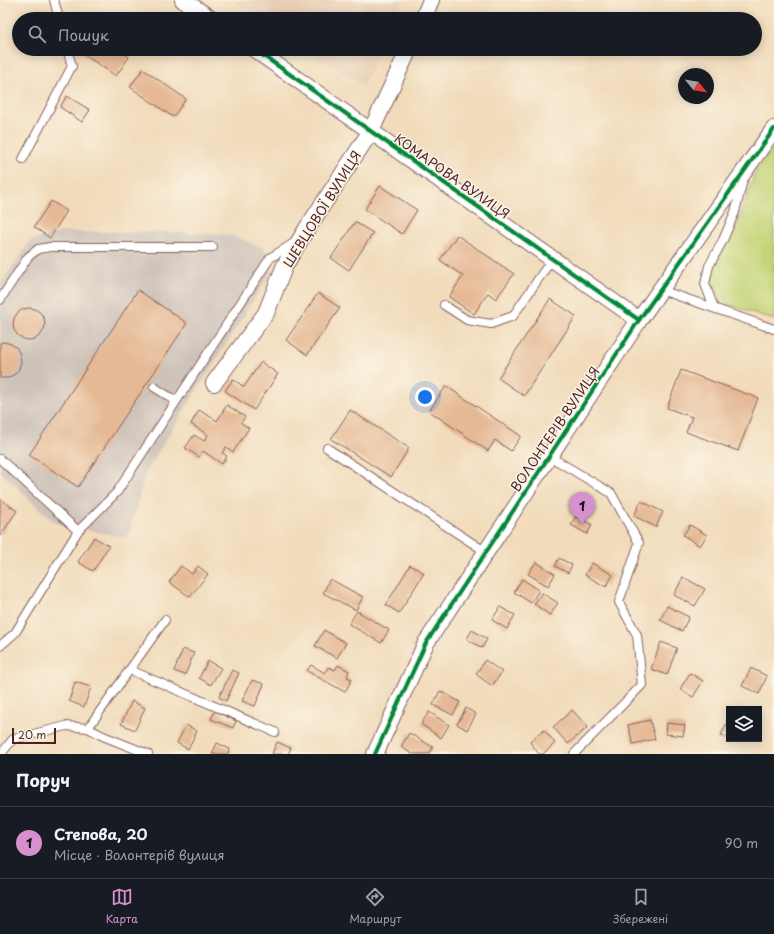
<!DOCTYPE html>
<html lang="uk">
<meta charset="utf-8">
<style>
:root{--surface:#171b24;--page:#20242c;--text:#f1f3f6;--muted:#9ea1a6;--line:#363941;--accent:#d690ce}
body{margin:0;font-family:"Playpen Sans",sans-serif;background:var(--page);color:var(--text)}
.controls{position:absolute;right:12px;bottom:12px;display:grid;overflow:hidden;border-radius:0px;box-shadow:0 2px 10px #0003}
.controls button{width:36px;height:36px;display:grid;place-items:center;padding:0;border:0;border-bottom:1px solid var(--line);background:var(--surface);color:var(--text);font:20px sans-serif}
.compass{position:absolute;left:678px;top:68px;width:36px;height:36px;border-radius:50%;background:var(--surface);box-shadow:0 2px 10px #0003;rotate:120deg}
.scale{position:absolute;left:12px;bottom:10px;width:44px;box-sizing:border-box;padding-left:4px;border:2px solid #4a1f2b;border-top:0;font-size:11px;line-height:14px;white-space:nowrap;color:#4a1f2b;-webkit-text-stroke:3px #fcf5e5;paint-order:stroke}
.you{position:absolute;left:425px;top:397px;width:14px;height:14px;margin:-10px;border:3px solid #fff;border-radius:50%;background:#1a73e8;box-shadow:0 0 0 6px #1a73e833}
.badge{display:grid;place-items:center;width:26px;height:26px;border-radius:50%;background:var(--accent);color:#111;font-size:13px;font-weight:700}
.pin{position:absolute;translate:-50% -33px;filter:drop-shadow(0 1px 2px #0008)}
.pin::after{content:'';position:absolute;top:21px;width:14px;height:12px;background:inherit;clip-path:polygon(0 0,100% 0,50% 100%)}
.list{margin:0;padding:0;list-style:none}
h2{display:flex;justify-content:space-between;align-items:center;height:52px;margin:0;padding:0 16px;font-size:17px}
h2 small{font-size:13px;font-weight:400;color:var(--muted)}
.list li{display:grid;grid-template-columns:26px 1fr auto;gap:12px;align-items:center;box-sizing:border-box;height:72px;padding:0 16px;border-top:1px solid var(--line)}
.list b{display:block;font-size:15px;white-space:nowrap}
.list p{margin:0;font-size:13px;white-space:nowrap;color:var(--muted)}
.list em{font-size:13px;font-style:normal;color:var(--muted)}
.icon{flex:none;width:22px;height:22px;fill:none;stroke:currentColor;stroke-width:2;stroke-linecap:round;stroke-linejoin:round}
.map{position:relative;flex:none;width:774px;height:754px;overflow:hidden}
.search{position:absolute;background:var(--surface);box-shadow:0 2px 10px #0003;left:12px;right:12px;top:12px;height:44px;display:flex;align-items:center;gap:10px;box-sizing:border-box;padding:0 14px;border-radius:22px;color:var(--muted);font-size:15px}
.sheet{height:124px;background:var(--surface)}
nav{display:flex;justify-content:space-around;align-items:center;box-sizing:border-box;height:56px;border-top:1px solid var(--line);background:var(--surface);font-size:11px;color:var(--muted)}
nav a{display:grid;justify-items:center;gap:2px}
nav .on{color:var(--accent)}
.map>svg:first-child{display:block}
.built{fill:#e9cfb6}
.industrial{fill:#cec2b9}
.green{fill:#c3d375;stroke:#867950}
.building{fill:#e5b995}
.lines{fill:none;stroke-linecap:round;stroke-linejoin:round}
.lane-casing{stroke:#84615d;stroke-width:10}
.street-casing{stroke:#84615d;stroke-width:18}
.lane{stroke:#fff;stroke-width:8}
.street{stroke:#fff;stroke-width:16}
.cycleway-casing{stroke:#fcf5e5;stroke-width:6}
.cycleway{stroke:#00873e;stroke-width:4}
.labels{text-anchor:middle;stroke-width:3;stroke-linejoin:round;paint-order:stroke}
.street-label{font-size:13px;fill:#4a1f2b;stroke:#fcf5e5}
</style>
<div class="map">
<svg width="774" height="754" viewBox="0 0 774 754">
<rect width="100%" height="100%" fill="#fcf5e5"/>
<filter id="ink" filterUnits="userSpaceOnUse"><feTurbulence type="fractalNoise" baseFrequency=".025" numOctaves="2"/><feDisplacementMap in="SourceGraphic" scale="8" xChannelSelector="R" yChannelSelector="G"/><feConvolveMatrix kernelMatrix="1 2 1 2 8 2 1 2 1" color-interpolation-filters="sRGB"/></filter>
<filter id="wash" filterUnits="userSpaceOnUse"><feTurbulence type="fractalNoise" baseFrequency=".012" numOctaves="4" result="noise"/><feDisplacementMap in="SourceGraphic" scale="16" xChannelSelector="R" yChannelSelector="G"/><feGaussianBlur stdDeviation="0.9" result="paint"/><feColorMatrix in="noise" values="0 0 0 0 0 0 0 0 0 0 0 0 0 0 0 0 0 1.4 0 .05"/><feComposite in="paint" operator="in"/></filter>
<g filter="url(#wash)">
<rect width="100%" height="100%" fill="#f1dbbb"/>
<path class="built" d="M233,0H403L394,19H262Z
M307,49H380L363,86Z"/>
<path class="industrial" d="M62,232H161L231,235L264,249L271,272L145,473L128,538L55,523L0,471V285L31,240Z"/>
<path class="green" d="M774,146V320L723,302L711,291L713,269L737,225L757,168Z"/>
<g id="blocks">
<path class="building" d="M82,49H117L129,57L116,76L80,52Z
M143,69L186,99L173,117L130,87Z
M67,96L90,110L82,122L60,107Z
M380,186L417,210L402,234L365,209Z
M51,201L67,211L50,238L34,227Z
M355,222L373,233L349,270L331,258Z
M457,235L514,274L496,299L488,293L474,314L449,297L463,276L440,260Z
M138,290L187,323L78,487L29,455Z
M318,293L340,308L307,355L286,340Z
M550,299L576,316L524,396L498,378Z
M13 324a16 16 0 1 1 32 0a16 16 0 1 1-32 0Z
M4,342L11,344L17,348L20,355L21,362L19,369L15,374L8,378H0V343Z
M261,362L278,374L254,410L225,391L233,379L244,387Z
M681,370L758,398L738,451L686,432L692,417L667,408Z
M446,386L521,436L511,451L495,440L488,451L429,411Z
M227,405L245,417L241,423L249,428L233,452L226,447L222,453L227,456L222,464L203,451L199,457L185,448L194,435L204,441L208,435L191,424L199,410L217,421Z
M350,410L409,448L391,477L331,439Z
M0,499L17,511L0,536Z
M641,501L663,512L656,527L634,516Z
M576,516L592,525L587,534L571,525Z
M690,525L707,535L700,546L683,535Z
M94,537L109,546L93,571L78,562Z
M559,558L572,565L568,573L555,566Z
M536,562L555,574L548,586L528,574Z
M592,563L613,575L606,587L585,575Z
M410,565L424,573L399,613L386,605Z
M181,566L192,574L198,566L208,574L190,597L169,582Z
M683,577L705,589L695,606L674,595Z
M330,579L363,597L356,610L323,593Z
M522,579L539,590L531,603L514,592Z
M542,593L558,603L550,615L534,604Z
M667,606L689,617L682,631L660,620Z
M500,607L515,615L507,629L492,620Z
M357,611L389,630L381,643L349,624Z
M324,630L346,643L337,658L315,646Z
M472,630L487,639L482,648L467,639Z
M661,642L677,648L667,675L651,669Z
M183,649L194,653L185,675L174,671Z
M485,660L502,672L492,686L476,674Z
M208,661L221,668L211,685L199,678Z
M311,665L325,673L328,667L335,670L338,665L349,671L347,677L352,679L345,692L307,671Z
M751,668L767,676L759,694L742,686Z
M232,670L239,673L226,701L219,697Z
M690,673L703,681L693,697L680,689Z
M252,680L264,684L255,706L242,701Z
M75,682L91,687L84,707L69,701Z
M440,691L460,702L453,715L433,705Z
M132,701L145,708L135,730L121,724Z
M466,708L476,714L467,730L457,724Z
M572,710L588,727L568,744L553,727Z
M215,711L236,721L233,728L211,719Z
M429,712L449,725L441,738L421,724Z
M729,719V738L721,735Z
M650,720L655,739L633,744L628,725Z
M667,723L685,725L683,736L666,734Z
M186,725L197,731L188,749L177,743Z
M544,730L555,743L543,754H539L530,742Z
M409,733L433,747L429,754H412L401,747Z
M277,742L291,748L288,754H272Z
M217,743L230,749L228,754H212Z"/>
</g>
</g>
<g filter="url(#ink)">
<use href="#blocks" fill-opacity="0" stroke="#84615d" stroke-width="1"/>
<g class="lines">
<g class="lane-casing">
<path id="lane" d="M54,0L59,19
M23,159L72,66L67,49
M661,290L774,329
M0,300L28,257L38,249L50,247H213
M444,305L467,320L491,324L513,316L552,259
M714,308L705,284L709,266L723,240L735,212L743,180
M154,387L176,401
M327,448L486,552
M549,456L611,493L639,543L619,602L637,635L642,685L574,754
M0,459L78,531
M0,646L15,633L78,531L117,492L270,258L294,243
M130,670L275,732
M88,728L165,620
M1,754L13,739L66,726L88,728L103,736L148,754"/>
</g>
<g class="street-casing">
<path id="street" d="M183,0L211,19
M423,19L431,0
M254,49L639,320
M214,383L266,313L285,265L306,230L371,131L409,49
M375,754L426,643L639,320L774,129"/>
</g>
<use href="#lane" class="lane"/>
<use href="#street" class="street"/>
<g class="cycleway-casing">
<path id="cycleway" d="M254,49L639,320
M375,754L426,643L639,320L774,129"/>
</g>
<use href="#cycleway" class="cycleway"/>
</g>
</g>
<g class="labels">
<g class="street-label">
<text transform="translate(452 176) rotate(35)" y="5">КОМАРОВА ВУЛИЦЯ</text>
<text transform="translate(322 209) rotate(-58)" y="5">ШЕВЦОВОЇ ВУЛИЦЯ</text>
<text transform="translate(555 429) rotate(-56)" y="5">ВОЛОНТЕРІВ ВУЛИЦЯ</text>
</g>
</g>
</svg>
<div class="controls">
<button><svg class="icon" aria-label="layers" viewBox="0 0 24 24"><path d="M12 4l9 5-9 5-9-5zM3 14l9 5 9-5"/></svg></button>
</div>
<svg class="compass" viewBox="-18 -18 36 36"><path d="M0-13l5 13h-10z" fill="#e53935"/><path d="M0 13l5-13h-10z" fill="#9ea1a6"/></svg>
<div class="scale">20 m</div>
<div class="you"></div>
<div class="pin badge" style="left:582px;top:525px">1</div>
<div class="search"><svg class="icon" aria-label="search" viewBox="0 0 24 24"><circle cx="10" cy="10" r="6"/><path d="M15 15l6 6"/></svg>Пошук</div>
</div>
<section class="sheet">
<h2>Поруч<small></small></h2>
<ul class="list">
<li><span class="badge">1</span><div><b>Степова, 20</b><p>Місце · Волонтерів вулиця</p></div><em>90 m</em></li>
</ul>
</section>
<nav>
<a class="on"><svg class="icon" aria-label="map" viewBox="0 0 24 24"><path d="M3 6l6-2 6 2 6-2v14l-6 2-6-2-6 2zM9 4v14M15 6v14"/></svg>Карта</a>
<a><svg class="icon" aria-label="directions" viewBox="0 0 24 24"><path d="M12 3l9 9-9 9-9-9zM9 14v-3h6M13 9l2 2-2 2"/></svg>Маршрут</a>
<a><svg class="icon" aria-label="saved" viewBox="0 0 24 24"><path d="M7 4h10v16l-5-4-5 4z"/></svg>Збережені</a>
</nav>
